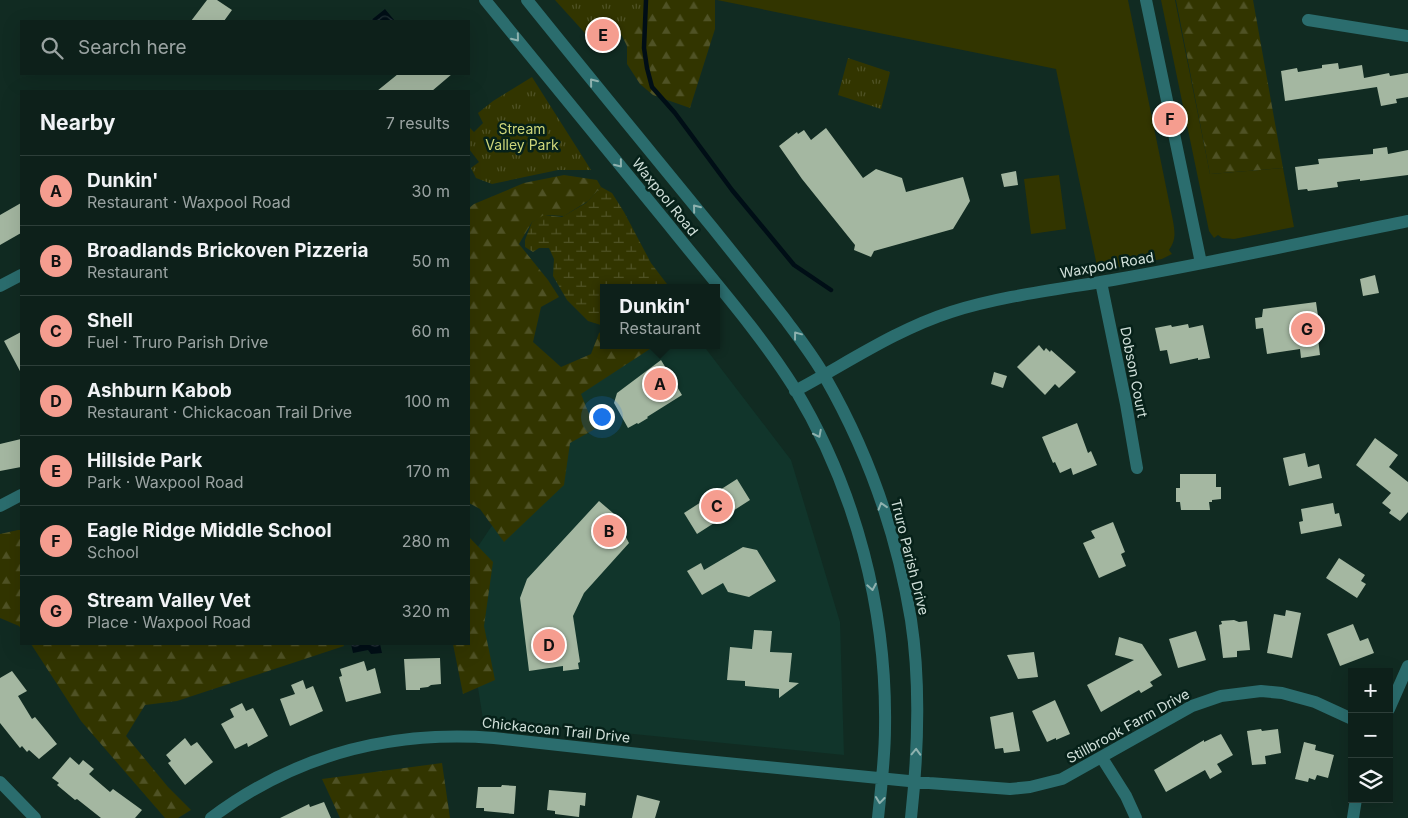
<!DOCTYPE html>
<meta charset="utf-8">
<style>
:root{--surface:#0d201a;--page:#162823;--text:#f1f3f6;--muted:#9aa3a2;--line:#2d3e39;--accent:#f59d8f}
body{margin:0;font-family:Inter,sans-serif;background:var(--page);color:var(--text)}
.controls{position:absolute;right:15px;bottom:15px;display:grid;overflow:hidden;border-radius:0px;box-shadow:0 5px 20px #0002}
.controls button{width:45px;height:45px;display:grid;place-items:center;padding:0;border:0;border-bottom:1px solid var(--line);background:var(--surface);color:var(--text);font:25px sans-serif}
.you{position:absolute;left:601px;top:416px;width:18px;height:18px;margin:-12px;border:4px solid #fff;border-radius:50%;background:#1a73e8;box-shadow:0 0 0 8px #1a73e833}
.badge{display:grid;place-items:center;width:32px;height:32px;border-radius:50%;background:var(--accent);color:#111;font-size:16px;font-weight:700}
.pin{position:absolute;translate:-50% -50%;border:2px solid #fff;box-shadow:0 1px 5px #0006}
.popup{position:absolute;left:600px;top:284px;width:120px;height:65px;box-sizing:border-box;display:grid;place-content:center;border-radius:0px;background:var(--surface);filter:drop-shadow(0 1px 4px #0005);font-size:16px;white-space:nowrap;color:var(--muted)}
.popup b{font-size:19px;color:var(--text)}
.popup::after{content:'';position:absolute;left:50%;top:100%;margin-left:-10px;border:10px solid transparent;border-top-color:var(--surface)}
.list{margin:0;padding:0;list-style:none}
h2{display:flex;justify-content:space-between;align-items:center;height:65px;margin:0;padding:0 20px;font-size:21px}
h2 small{font-size:16px;font-weight:400;color:var(--muted)}
.list li{display:grid;grid-template-columns:32px 1fr auto;gap:15px;align-items:center;box-sizing:border-box;height:70px;padding:0 20px;border-top:1px solid var(--line)}
.list b{display:block;font-size:19px;white-space:nowrap}
.list p{margin:0;font-size:16px;white-space:nowrap;color:var(--muted)}
.list em{font-size:16px;font-style:normal;color:var(--muted)}
.icon{flex:none;width:28px;height:28px;fill:none;stroke:currentColor;stroke-width:2;stroke-linecap:round;stroke-linejoin:round}
.map{position:relative;flex:none;width:1408px;height:818px;overflow:hidden}
.search{position:absolute;background:var(--surface);box-shadow:0 5px 20px #0002;left:20px;top:20px;width:450px;height:55px;display:flex;align-items:center;gap:12px;box-sizing:border-box;padding:0 18px;border-radius:0px;color:var(--muted);font-size:19px}
.panel{position:absolute;background:var(--surface);box-shadow:0 5px 20px #0002;left:20px;top:90px;width:450px;height:555px;border-radius:0px}
.map>svg:first-child{display:block}
.built{fill:#11352b}
.green{fill:#323500}
.forest{fill:url(#forest-firs)}
.wetland{fill:url(#wetland-marsh)}
.park{fill:url(#park-tufts)}
.water{fill:url(#water-waves)}
.lines{fill:none;stroke-linecap:round;stroke-linejoin:round}
.stream{stroke:#000e16;stroke-width:4.5}
.building{fill:#a4b7a1}
.minor{stroke:#2b6d6e;stroke-width:12}
.oneway{stroke:#8fb2af}
.labels{text-anchor:middle;stroke-width:5;stroke-linejoin:round;paint-order:stroke}
.park-label{font-size:14px;fill:#ced67a;stroke:#062119}
.street-label{font-size:14px;fill:#d1e0da;stroke:#062119}
</style>
<div class="map">
<svg width="1408" height="818" viewBox="0 0 1408 818">
<defs>
<pattern id="forest-firs" width="22" height="20" patternUnits="userSpaceOnUse" patternTransform="scale(1.25)"><rect width="22" height="20" fill="#323500"/><path d="M5 1l3.5 6h-7zM16 11l3.5 6h-7z" fill="#4f5225"/></pattern>
<pattern id="wetland-marsh" width="20" height="14" patternUnits="userSpaceOnUse" patternTransform="scale(1.25)"><rect width="20" height="14" fill="#323500"/><path d="M1 5h8M5 5V1M11 12h8M15 12V8" fill="none" stroke="#4f5225"/></pattern>
<pattern id="park-tufts" width="24" height="20" patternUnits="userSpaceOnUse" patternTransform="scale(1.25)"><rect width="24" height="20" fill="#323500"/><path d="M3 7l-1-3M5 7V3M7 7l1-3M15 17l-1-3M17 17v-4M19 17l1-3" fill="none" stroke="#4f5225"/></pattern>
<pattern id="water-waves" width="16" height="10" patternUnits="userSpaceOnUse" patternTransform="scale(1.25)"><rect width="16" height="10" fill="#000e16"/><path d="M0 5q4-4 8 0t8 0" fill="none" stroke="#243137"/></pattern>
</defs>
<rect width="100%" height="100%" fill="#112b22"/>
<path class="built" d="M622,345H703L791,460L840,622L844,755L483,719L469,632V560L491,527L552,466L553,401Z"/>
<path class="green" d="M717,0H1128L1173,221C1175,233 1176,240 1169,250L1172,254L1162,259L1098,271L1056,69Z
M1161,0H1175L1210,174L1283,168L1294,227L1234,239L1222,238L1218,235L1214,238L1209,231Z
M1059,175L1066,229L1031,234L1024,179Z"/>
<path class="forest" d="M601,0H715V29L690,108L653,95L640,84L627,64V46L614,20Z
M1176,0H1253L1283,168L1210,174Z
M564,175L597,180L601,187L588,201L564,216L547,215L532,222L519,244L548,280L559,297L541,307L533,342L561,367L591,354L599,333L604,330V345H656L581,394L595,429L570,443L564,485L504,542L480,509L469,503V208L474,204L524,183Z
M18,530H21V629L19,626L0,618V534Z
M469,537L493,562L484,626L495,680L463,694L453,644H469Z
M31,644H343L344,646L177,701L145,705L126,736L168,787L191,810L178,818H165L81,721Z
M442,763L450,818H340L322,779Z"/>
<path class="wetland" d="M601,187L612,193L624,212L651,263L670,288H604V326L588,321L567,300L553,276L554,259L549,248H539L533,252L525,247V240L532,222L544,215L562,217L586,203Z"/>
<path class="park" d="M555,0H649L647,10L603,53Z
M848,58L890,72L881,109L838,95Z
M532,77L591,170H558L492,184L476,178L471,168L479,162L469,149V127L474,132L483,123L478,113L493,101Z"/>
<path class="water" d="M385,9L395,21H370Z
M351,644H380L382,653L371,654L368,650L353,653Z"/>
<g class="lines">
<path class="stream" d="M646,0L644,48L647,68L652,87L675,113L732,190L794,265L831,290"/>
</g>
<path class="building" d="M207,0H217L232,10L224,21H191Z
M1338,63L1339,69L1362,65L1364,78L1389,73L1390,76L1408,73V97L1396,99L1397,103L1381,106L1377,87L1285,101L1281,71L1297,68L1298,72L1322,68V65Z
M398,74H452L432,91H377Z
M826,128L863,178L876,169L902,178L906,192L963,177L970,201L953,229L874,251L871,257L854,250L855,245L802,179L779,146L797,132L798,134L804,130L811,140Z
M1387,147L1388,154L1408,150V175L1360,181V179L1337,182L1338,187L1308,191L1307,189L1298,190L1295,167L1319,164L1318,159L1373,154V149Z
M1016,171L1018,185L1004,187L1001,174Z
M21,203V233L0,245V215Z
M1375,275L1379,293L1363,296L1360,279Z
M1316,302L1320,330H1317L1320,355L1301,358L1300,349L1267,354L1263,328L1256,329L1255,318L1262,317L1263,309Z
M1188,324L1189,328L1203,325L1210,358L1198,360V358L1170,364L1167,350L1160,351L1155,328L1171,325L1172,327Z
M21,332V373L4,341Z
M1039,345L1044,351L1046,348L1050,352L1051,350L1076,372L1059,388L1055,384L1045,395L1017,367Z
M661,360L682,395L647,417L648,418L638,424L637,423L628,428L614,403L617,393Z
M994,372L1007,376L1003,388L991,384Z
M1077,423L1088,453L1091,451L1097,465L1073,475L1071,468L1060,473L1055,462L1053,463L1042,437Z
M1375,438L1398,455L1389,467L1408,482V512L1400,521L1389,513L1391,510L1382,503L1391,493L1356,465Z
M21,439V467L0,471V444Z
M1305,453L1308,467L1319,464L1322,478L1289,486L1283,458Z
M1180,474H1216V487H1221V499L1212,500V502H1209L1210,510H1181L1180,502H1176V488H1180Z
M737,479L750,500L697,534L684,513Z
M599,501L613,513L629,543L584,593L573,616L580,662L578,663L579,669L563,671V666L529,671L520,598L527,579Z
M1333,503L1335,514L1339,513L1342,526L1301,534L1299,522L1303,521L1301,509Z
M1113,522L1125,552L1121,554L1126,566L1099,578L1083,543L1095,538L1091,531Z
M743,547L757,550L776,581L749,597L728,592L723,583L702,595L687,571L701,563L704,570Z
M1339,558L1365,575L1361,581L1366,584L1357,598L1326,578Z
M1286,610L1301,613L1292,658L1267,653L1274,614L1285,616Z
M1234,620L1239,622L1247,621L1250,650L1237,651V657L1223,658L1219,625L1222,624L1221,621Z
M1353,624L1360,641L1368,638L1374,653L1340,666L1327,634Z
M754,630L772,631L770,652L792,653L789,682L799,683L779,698V689L745,686V681L727,680L730,647L752,649Z
M1196,631L1206,660L1178,668L1169,639Z
M1119,637L1142,644L1162,675L1150,682L1153,686L1141,693L1139,690L1101,712L1087,685L1134,660L1115,655Z
M1034,652L1038,677L1018,679L1007,655Z
M440,658L441,684L431,685L428,687L420,688V690H406L404,659Z
M364,661L367,671L375,668L381,693L346,702L339,677L342,676L340,669Z
M12,671L27,691L18,696L32,719L35,717L57,744L39,759L29,750L27,752L22,746L20,748L0,723V678Z
M303,680L306,689L313,686L323,711L290,726L280,699L295,694L291,685Z
M1055,700L1070,734L1056,740V738L1047,742L1032,711Z
M242,703L246,711L253,708L268,736L248,747L247,743L235,749L221,724L234,717L230,709Z
M1013,712L1020,751L1004,753L1003,748L995,749L990,717Z
M1261,729L1262,731L1278,729L1281,753L1265,756L1266,764L1252,765L1247,731Z
M1221,734L1233,755L1217,764L1222,772L1210,779L1205,770L1166,792L1154,770L1204,740V742Z
M185,738L191,746L197,742L213,762L185,785L168,763L171,761L166,755Z
M1304,742L1316,745L1315,750L1334,755L1328,778L1317,775L1315,780L1309,778L1308,782L1295,779Z
M70,757L79,765L83,760L94,769L89,774L110,792L113,789L142,810L135,818H101L77,799L75,800L57,785L59,783L52,778Z
M502,785L516,786L514,814L484,811V808H476L478,787H501Z
M549,790L586,793L585,806L580,805L579,817L555,814V811L547,810Z
M637,795L660,801L655,818H632Z
M324,802L331,818H280L309,804L310,807Z"/>
<g class="lines">
<path class="minor" d="M485,0C546,75 607,150 668,224C711,278 758,330 795,389C856,490 887,611 885,728C885,758 881,788 878,818
M527,0C588,76 650,151 712,227C736,257 761,288 785,319C799,338 814,357 825,377C868,452 897,535 911,620C921,685 918,753 911,818
M1146,0L1201,263
M1308,20L1408,36
M1101,282L1126,404L1137,468
M0,286L21,275
M795,391C846,364 895,330 951,312C1005,295 1062,289 1118,279C1215,262 1311,241 1408,221
M0,506L21,495
M1389,709L1408,666
M1102,758L1126,796L1136,818
M0,782L35,818
M211,818C295,755 390,730 494,738L676,758L929,783L1010,789L1030,787L1062,779L1192,706L1221,696L1261,691L1282,693L1315,702L1352,719
M1353,818L1356,799"/>
</g>
<defs><path id="oneway-chevron" d="M-2-3.5L2.5 0L-2 3.5" fill="none" stroke-width="1.6" stroke-linecap="round" stroke-linejoin="round" transform="scale(1.25)"/></defs>
<g class="oneway">
<use href="#oneway-chevron" transform="translate(516 38) rotate(51)"/>
<use href="#oneway-chevron" transform="translate(593 82) rotate(-129)"/>
<use href="#oneway-chevron" transform="translate(619 164) rotate(51)"/>
<use href="#oneway-chevron" transform="translate(696 208) rotate(-129)"/>
<use href="#oneway-chevron" transform="translate(797 335) rotate(-127)"/>
<use href="#oneway-chevron" transform="translate(818 434) rotate(63)"/>
<use href="#oneway-chevron" transform="translate(882 506) rotate(-107)"/>
<use href="#oneway-chevron" transform="translate(872 587) rotate(80)"/>
<use href="#oneway-chevron" transform="translate(916 752) rotate(-88)"/>
<use href="#oneway-chevron" transform="translate(880 800) rotate(96)"/>
</g>
<g class="labels">
<g class="park-label">
<text x="522" y="134">Stream<tspan x="522" dy="16">Valley Park</tspan></text>
</g>
<g class="street-label">
<text transform="translate(665 197) rotate(51)" y="5">Waxpool Road</text>
<text transform="translate(1107 265) rotate(-10)" y="5">Waxpool Road</text>
<text transform="translate(1134 372) rotate(79)" y="5">Dobson Court</text>
<text transform="translate(910 557) rotate(76)" y="5">Truro Parish Drive</text>
<text transform="translate(1128 726) rotate(-29)" y="5">Stillbrook Farm Drive</text>
<text transform="translate(556 730) rotate(6)" y="5">Chickacoan Trail Drive</text>
</g>
</g>
</svg>
<div class="controls">
<button>+</button>
<button>−</button>
<button><svg class="icon" aria-label="layers" viewBox="0 0 24 24"><path d="M12 4l9 5-9 5-9-5zM3 14l9 5 9-5"/></svg></button>
</div>
<div class="you"></div>
<div class="pin badge" style="left:660px;top:384px">A</div>
<div class="popup"><b>Dunkin'</b>Restaurant</div>
<div class="pin badge" style="left:609px;top:531px">B</div>
<div class="pin badge" style="left:717px;top:506px">C</div>
<div class="pin badge" style="left:549px;top:645px">D</div>
<div class="pin badge" style="left:603px;top:35px">E</div>
<div class="pin badge" style="left:1170px;top:119px">F</div>
<div class="pin badge" style="left:1307px;top:329px">G</div>
<div class="search"><svg class="icon" aria-label="search" viewBox="0 0 24 24"><circle cx="10" cy="10" r="6"/><path d="M15 15l6 6"/></svg>Search here</div>
<section class="panel">
<h2>Nearby<small>7 results</small></h2>
<ul class="list">
<li><span class="badge">A</span><div><b>Dunkin'</b><p>Restaurant · Waxpool Road</p></div><em>30 m</em></li>
<li><span class="badge">B</span><div><b>Broadlands Brickoven Pizzeria</b><p>Restaurant</p></div><em>50 m</em></li>
<li><span class="badge">C</span><div><b>Shell</b><p>Fuel · Truro Parish Drive</p></div><em>60 m</em></li>
<li><span class="badge">D</span><div><b>Ashburn Kabob</b><p>Restaurant · Chickacoan Trail Drive</p></div><em>100 m</em></li>
<li><span class="badge">E</span><div><b>Hillside Park</b><p>Park · Waxpool Road</p></div><em>170 m</em></li>
<li><span class="badge">F</span><div><b>Eagle Ridge Middle School</b><p>School</p></div><em>280 m</em></li>
<li><span class="badge">G</span><div><b>Stream Valley Vet</b><p>Place · Waxpool Road</p></div><em>320 m</em></li>
</ul>
</section>
</div>
